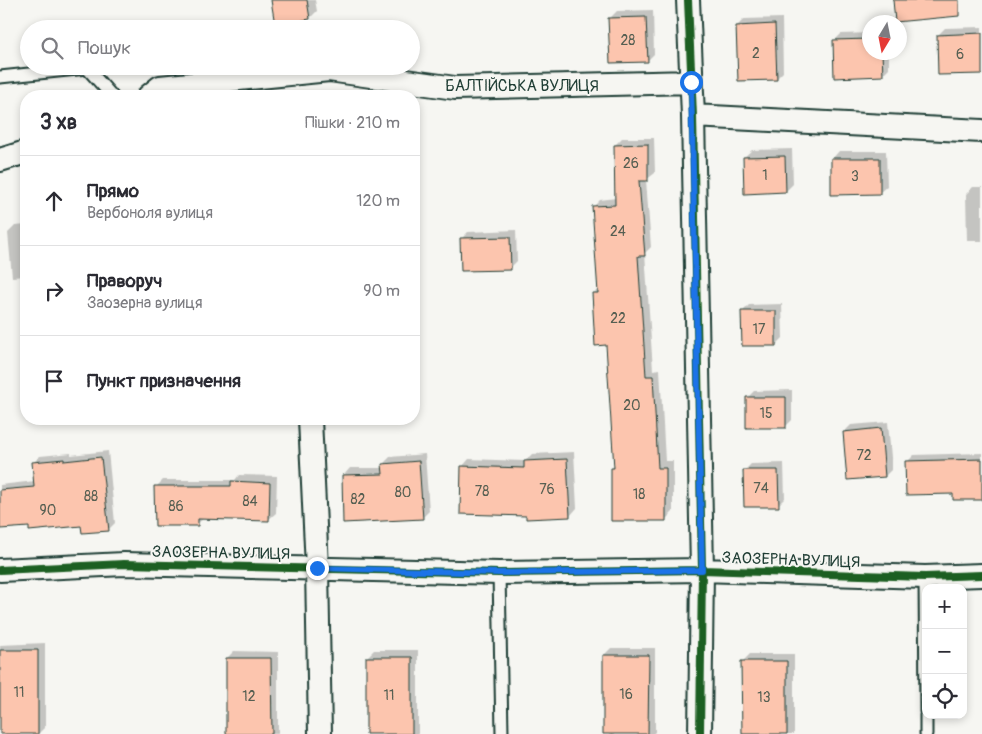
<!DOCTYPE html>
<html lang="uk">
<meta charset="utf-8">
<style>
:root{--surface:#fff;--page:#f2f2f3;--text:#2b2b33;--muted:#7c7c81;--line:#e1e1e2}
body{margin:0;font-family:Pangolin,sans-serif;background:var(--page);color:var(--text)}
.controls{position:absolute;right:15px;bottom:15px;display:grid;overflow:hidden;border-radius:10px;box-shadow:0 2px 8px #0003}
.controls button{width:45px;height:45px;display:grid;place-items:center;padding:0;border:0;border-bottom:1px solid var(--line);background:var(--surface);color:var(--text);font:25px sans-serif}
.compass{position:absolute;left:862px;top:15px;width:45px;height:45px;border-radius:50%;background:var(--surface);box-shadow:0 2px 8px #0003;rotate:190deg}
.stop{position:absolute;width:15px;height:15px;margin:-11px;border:4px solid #1a73e8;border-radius:50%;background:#fff}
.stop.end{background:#1a73e8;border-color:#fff;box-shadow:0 1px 5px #0008}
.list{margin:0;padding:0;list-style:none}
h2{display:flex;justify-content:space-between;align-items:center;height:65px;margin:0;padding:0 20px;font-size:21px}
h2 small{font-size:16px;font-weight:400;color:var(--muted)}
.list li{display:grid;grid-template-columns:32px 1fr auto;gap:15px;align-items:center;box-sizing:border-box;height:90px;padding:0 20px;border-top:1px solid var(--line)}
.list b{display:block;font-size:19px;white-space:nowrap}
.list p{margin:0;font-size:16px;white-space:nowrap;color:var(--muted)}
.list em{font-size:16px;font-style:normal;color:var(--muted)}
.icon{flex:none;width:28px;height:28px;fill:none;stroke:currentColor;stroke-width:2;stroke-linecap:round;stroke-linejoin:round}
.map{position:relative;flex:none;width:982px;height:734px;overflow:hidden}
.search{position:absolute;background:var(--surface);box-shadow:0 2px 8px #0003;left:20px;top:20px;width:400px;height:55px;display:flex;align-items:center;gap:12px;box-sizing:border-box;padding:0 18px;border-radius:28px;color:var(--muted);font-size:19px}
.panel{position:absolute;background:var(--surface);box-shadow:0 2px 8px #0003;left:20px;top:90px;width:400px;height:335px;border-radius:20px}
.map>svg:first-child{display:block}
.shadow{fill:#0003}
.building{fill:#fcc5ae;stroke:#1f3d34}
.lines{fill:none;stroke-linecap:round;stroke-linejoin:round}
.lane-casing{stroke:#1f3d34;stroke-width:15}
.street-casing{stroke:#1f3d34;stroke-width:26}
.lane{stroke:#f6f6f2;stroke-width:11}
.street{stroke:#f6f6f2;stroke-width:22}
.cycleway-casing{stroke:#f6f6f2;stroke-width:11}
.cycleway{stroke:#1b5e20;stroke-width:8}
.route{stroke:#1a73e8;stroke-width:6}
.labels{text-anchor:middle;stroke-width:4;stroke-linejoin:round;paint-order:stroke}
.number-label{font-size:14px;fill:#565f52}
.street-label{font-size:16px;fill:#1f3d34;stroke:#f6f6f2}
</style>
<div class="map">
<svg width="982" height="734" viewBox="0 0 982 734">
<rect width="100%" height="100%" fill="#f6f6f2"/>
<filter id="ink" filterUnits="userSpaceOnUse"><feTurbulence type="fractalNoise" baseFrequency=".02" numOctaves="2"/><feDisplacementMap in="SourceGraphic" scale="10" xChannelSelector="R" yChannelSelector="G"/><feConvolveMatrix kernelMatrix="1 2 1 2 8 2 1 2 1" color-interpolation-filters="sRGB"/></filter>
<g filter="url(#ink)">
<path class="shadow" d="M273,0H315L317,11L310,18Z
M653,10L654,54L647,61L610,18L617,11Z
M782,18L783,72L776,79L737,26L744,19Z
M982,27V73L938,35L945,28Z
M870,33V52H889V68L882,75L834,41L841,34Z
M622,138H654L655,173L646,180L651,247L645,253L653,370L660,369L665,461H673V512L666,519L612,468L615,465L608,344L593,294L599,288L593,207L600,200L616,198L615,145Z
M792,149L793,184L786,191L744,157L752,150Z
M839,151H886L887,186L879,193L832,159Z
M973,187H982V241H967L966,194Z
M26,225V276L12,277L8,233L15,226Z
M516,230L517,261L510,268L461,239L468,232Z
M782,304L783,338L776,345L742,312L749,305Z
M792,390V420L785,427L747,398L754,391Z
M888,422L892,469L885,476L844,432L851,425Z
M108,451L115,523L108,530L82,525L0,528V485L35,481L33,463L40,456L71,453V455Z
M574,452L577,508L570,516L527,515L462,467L469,459L525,461L532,454Z
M982,453V499L954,493L907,462L914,455Z
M425,454L429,511L422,518L343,476L350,468H384L383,464L390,457Z
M784,463L785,498L778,505L744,471L751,464Z
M239,475L277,476L276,513L268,520L204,518L197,524L156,487L163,480H235Z
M45,643V727L38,734H0V645Z
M611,648H655V732L653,734H604V655Z
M374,650H418V734H367V657Z
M234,651L278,652V734H227V658Z
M750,654H794V734H743V661Z"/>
<path class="building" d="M271,0H307L310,19L275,25Z
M893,0H959V16L895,22Z
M646,17L648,62L610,63L608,18Z
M775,24L777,80L738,81L736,26Z
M982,33V74L938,75L937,35Z
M870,39V52H882L883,76L834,78L833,40Z
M648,144V181H639L645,256H638L646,376H653L658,468H666V521H611V468H614L606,345L595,346L592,293H598L592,206L615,205L614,145Z
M785,156L786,192L744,194L743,157Z
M831,158H880V194L831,195Z
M510,237L511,270L461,271L460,238Z
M741,311H776V346H742Z
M746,397H786V428H746Z
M881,428L885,477L847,480L843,432Z
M101,457L109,531L82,533L81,526L29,531V527L0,529V490L34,487L32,462L64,459V461Z
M567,459L570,517L526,519V516L460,514L461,466L524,468V461Z
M982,459V500H953V494L906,495L905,461Z
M419,461L423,519L343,523L342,475L383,474L382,464Z
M743,470H778L779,507H744Z
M231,481L270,483L269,521L198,519V526H155L154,486H231Z
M0,650H38V734H0Z
M603,655H649L648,734H603Z
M366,657H412V734H366Z
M226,658H271L272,734H226Z
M741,661H787V734H742Z"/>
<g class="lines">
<g class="lane-casing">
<path id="lane" d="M0,77L87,68L112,96
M499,573L502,734
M925,577L926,712
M926,715V734"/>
</g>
<g class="street-casing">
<path id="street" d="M688,0L693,116L702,570L700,734
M149,96L160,87L329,70L455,88L691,82
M693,116L982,131
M0,160L26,152
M310,419L317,568L320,734
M0,570L124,564L499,573L702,570L925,577L982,575"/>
</g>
<use href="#lane" class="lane"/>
<use href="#street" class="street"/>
<g class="cycleway-casing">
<path id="cycleway" d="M688,0L693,116L702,570L700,734
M0,570L124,564L499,573L702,570L925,577L982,575"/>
</g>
<use href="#cycleway" class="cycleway"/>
</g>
</g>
<g class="lines" filter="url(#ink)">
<path class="route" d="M317,568L499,573L702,570L691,82"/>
</g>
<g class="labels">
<g class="number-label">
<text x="628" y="45">28</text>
<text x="756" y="58">2</text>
<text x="960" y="59">6</text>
<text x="631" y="168">26</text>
<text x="765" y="180">1</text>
<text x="855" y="181">3</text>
<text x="618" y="236">24</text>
<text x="618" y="323">22</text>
<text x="759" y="334">17</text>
<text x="632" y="410">20</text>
<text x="766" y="418">15</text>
<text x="864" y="460">72</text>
<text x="761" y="493">74</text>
<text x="547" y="494">76</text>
<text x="482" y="496">78</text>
<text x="403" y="497">80</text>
<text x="639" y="499">18</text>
<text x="91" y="501">88</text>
<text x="358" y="504">82</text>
<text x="250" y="506">84</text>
<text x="176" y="511">86</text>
<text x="48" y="515">90</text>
<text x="19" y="697">11</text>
<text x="626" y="699">16</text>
<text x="389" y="700">11</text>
<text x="249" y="701">12</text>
<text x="764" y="702">13</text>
</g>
<g class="street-label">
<text x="522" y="91">БАЛТІЙСЬКА ВУЛИЦЯ</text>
<text transform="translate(221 552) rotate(1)" y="6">ЗАОЗЕРНА ВУЛИЦЯ</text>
<text transform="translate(791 559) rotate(2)" y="6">ЗАОЗЕРНА ВУЛИЦЯ</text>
</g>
</g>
</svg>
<div class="controls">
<button>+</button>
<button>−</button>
<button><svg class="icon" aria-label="locate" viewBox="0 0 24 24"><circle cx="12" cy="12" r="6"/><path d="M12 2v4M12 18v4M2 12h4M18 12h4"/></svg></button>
</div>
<svg class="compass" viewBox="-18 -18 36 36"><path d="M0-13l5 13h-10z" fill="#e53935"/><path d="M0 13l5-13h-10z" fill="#7c7c81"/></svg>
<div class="stop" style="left:691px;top:82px"></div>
<div class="stop end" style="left:317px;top:568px"></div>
<div class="search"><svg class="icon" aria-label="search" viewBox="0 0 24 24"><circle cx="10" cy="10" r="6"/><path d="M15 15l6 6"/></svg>Пошук</div>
<section class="panel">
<h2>3 хв<small>Пішки · 210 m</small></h2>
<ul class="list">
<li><svg class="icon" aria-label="ahead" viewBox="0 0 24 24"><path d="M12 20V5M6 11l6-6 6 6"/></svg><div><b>Прямо</b><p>Вербоноля вулиця</p></div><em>120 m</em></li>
<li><svg class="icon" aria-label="right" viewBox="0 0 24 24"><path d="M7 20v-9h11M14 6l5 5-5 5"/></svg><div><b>Праворуч</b><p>Заозерна вулиця</p></div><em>90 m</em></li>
<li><svg class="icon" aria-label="arrive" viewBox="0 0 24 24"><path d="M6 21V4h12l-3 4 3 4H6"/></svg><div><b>Пункт призначення</b></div></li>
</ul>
</section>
</div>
